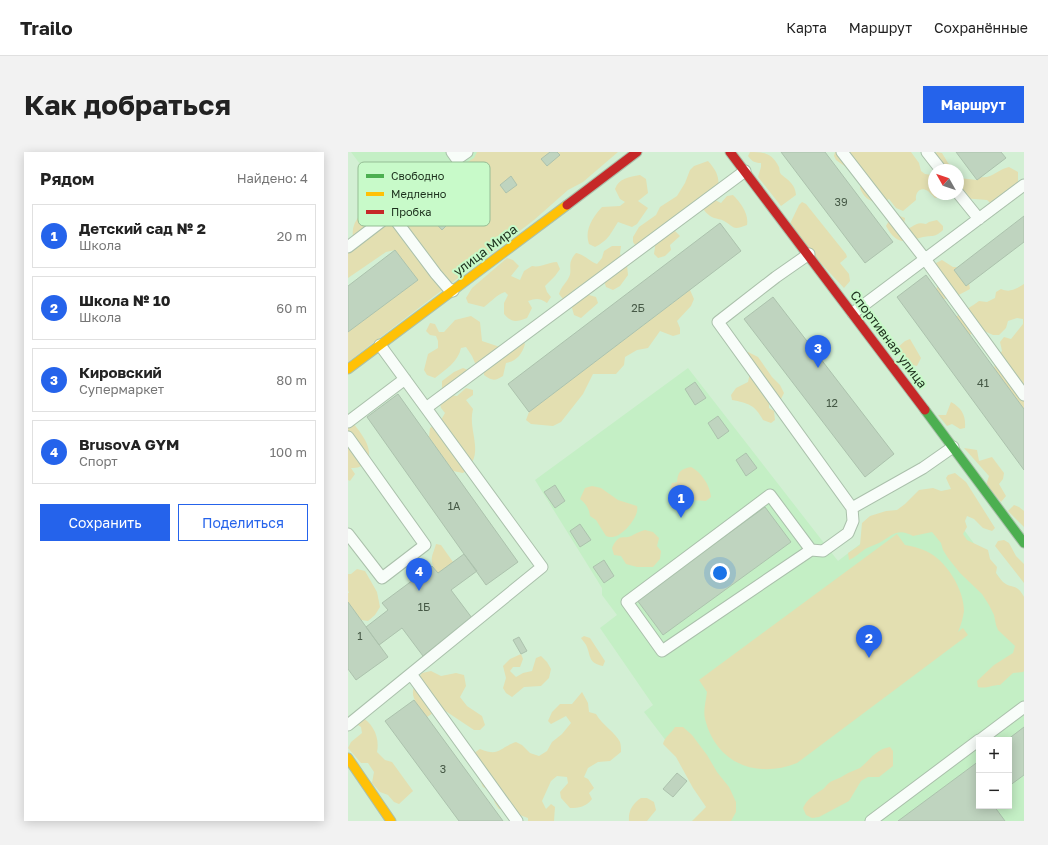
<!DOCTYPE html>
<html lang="ru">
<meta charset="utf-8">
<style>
:root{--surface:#fff;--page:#f2f2f2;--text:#222;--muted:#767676;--line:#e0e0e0;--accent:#2563eb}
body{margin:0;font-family:"Golos Text",sans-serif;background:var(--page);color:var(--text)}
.controls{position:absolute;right:12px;bottom:12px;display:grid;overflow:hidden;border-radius:0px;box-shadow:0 2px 10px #0003}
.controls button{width:36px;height:36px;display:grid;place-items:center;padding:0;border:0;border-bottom:1px solid var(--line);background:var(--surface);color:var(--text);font:20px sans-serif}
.compass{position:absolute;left:580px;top:12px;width:36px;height:36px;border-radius:50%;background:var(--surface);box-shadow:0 2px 10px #0003;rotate:310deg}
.you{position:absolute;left:372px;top:421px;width:14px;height:14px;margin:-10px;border:3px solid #fff;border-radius:50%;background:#1a73e8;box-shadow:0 0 0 6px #1a73e833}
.badge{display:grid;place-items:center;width:26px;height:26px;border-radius:50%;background:var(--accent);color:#fff;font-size:13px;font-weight:700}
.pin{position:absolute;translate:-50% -33px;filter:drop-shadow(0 1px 2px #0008)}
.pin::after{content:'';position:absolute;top:21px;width:14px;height:12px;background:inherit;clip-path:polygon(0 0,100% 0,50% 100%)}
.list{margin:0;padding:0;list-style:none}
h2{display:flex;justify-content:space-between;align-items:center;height:52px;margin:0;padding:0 16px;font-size:17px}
h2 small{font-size:13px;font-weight:400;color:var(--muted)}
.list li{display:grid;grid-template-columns:26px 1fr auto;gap:12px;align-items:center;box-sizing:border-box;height:64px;margin:0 8px 8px;padding:0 8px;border:1px solid var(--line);border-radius:0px}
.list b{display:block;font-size:15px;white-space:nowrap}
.list p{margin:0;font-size:13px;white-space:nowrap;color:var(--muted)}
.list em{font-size:13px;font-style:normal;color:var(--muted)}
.actions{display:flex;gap:8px;padding:12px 16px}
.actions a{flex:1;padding:9px 0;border:1px solid var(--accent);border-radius:0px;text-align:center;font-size:14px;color:var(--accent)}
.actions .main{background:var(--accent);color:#fff}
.map{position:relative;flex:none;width:676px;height:669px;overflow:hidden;border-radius:0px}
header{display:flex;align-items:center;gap:24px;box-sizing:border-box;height:56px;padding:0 20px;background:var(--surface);border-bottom:1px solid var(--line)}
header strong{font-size:19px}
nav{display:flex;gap:22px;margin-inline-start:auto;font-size:14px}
.intro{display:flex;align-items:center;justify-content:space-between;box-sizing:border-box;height:96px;padding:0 24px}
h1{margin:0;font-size:28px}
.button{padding:10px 18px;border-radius:0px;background:var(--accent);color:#fff;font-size:14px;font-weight:700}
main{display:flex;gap:24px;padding:0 24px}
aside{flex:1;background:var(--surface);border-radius:0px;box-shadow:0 2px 10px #0003}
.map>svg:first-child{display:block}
.built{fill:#c4efc5;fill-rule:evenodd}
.green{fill:#e3dfb1}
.building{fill:#bfd4bf;stroke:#acc2ad}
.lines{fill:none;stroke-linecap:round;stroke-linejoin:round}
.lane-casing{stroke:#aac0ab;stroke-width:13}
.fast-casing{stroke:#aac0ab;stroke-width:11}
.slow-casing{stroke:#aac0ab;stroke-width:11}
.jam-casing{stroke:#aac0ab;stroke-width:11}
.lane{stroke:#f8fdf9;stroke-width:11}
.fast{stroke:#4caf50;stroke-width:9}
.slow{stroke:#ffc107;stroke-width:9}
.jam{stroke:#c62828;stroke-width:9}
.labels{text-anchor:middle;stroke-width:4;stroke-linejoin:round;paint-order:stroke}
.number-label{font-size:11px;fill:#465946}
.street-label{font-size:13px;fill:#1d301d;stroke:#c8fac9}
.key{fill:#c8fac9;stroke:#95bd95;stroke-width:1}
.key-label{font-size:11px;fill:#1d301d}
</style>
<header>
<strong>Trailo</strong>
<nav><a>Карта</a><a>Маршрут</a><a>Сохранённые</a></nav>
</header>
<div class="intro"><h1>Как добраться</h1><a class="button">Маршрут</a></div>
<main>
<aside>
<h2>Рядом<small>Найдено: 4</small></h2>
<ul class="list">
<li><span class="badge">1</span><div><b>Детский сад № 2</b><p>Школа</p></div><em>20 m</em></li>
<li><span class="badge">2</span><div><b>Школа № 10</b><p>Школа</p></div><em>60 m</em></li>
<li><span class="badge">3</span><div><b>Кировский</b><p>Супермаркет</p></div><em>80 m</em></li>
<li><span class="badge">4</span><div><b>BrusovA GYM</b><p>Спорт</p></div><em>100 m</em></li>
</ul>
<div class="actions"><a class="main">Сохранить</a><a>Поделиться</a></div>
</aside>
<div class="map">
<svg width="676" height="669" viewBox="0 0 676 669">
<rect width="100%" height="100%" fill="#d3efd4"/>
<path class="built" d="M3,0H241L89,115Z
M340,216L490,409L585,336L676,459V669H379L296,560L305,553L252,476L269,463L254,443V436L187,328ZM631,588H661V654H631Z"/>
<path class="green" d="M129,0H270L235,30L220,38L186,68L0,210V180L70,128L47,98L38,100L0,126V101L6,91C3,80 5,69 14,62L16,42L27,32L39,37L53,24L61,14L77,17L93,27L126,6Z
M402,0C416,0 424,1 431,15C432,18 431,21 434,23C441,29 447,32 448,43L433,54L410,25L413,15V11C406,11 404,9 400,4Z
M487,0H563L571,11L573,19L577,22L584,23L586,21V42H596L594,45L587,46C585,44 582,41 580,39C572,34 567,41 568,48L555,59L548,56L541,47C529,55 516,48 512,36L515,27L488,8L486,4Z
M589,0L594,1L600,11L604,14V18H588L585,3Z
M360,9C373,23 372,32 367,48L373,51L379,44L385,43C393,51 401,62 399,73C384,79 387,75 376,69C373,67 369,67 366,66C360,64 356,58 352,53L326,78L332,84L322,93L323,98L317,104L310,106L306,102L307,95L304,88L288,94L285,90V85L291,75L308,63L312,55L329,44L337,31L342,18L346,14Z
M661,15L670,20V33L647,55L639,48L614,46L610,41L611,26L629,28L633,25C643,27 651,17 661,15Z
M292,23L298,27L300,41L290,49L300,56L289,72L284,75L270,70C262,82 261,88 247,95L241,92C236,78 245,65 254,55L272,54L277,50L272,47L267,37C271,26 281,25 292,23Z
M454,50L458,52L498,102L499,105L492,111L501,122L502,129L496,136L440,76L451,53Z
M544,63H549L557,66L556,72L558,77C567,75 567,69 578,72L581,70L589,68L595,74V78C586,86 586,83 575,85C557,90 549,94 538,74Z
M264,94H273L272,102L279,113L280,123L272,134L265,138L258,135L256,129C248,131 238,131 230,135C225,138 221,144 215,147L211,142C214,133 217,133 221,125C225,117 218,112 228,101C237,103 241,109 249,112L254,106L256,99Z
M159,106L165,108L171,114L163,124L172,128L176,119L184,114C193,116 200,110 209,110L212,117L207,124L197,134L199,140L203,145L199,151C192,146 188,146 180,149L184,156L179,166C168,170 164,171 156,162V151L160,143L157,140C148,143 144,149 136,155L120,151L118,146L124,136Z
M594,108L605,115H609L606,118L618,133L621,131L622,137L605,146L595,147L588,138L590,133L585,117L588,111Z
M676,132V257L646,216L649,206L654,199L652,190L656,185L663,187L675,172V167L669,166L660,169L658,176L651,183H645L634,178L621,183L608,165C615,158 624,155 631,149L639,150L647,146L648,140L653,137C662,141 668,137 676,132Z
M342,138L346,147L343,154L329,169L332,176V182L325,184L312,179L300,196L289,198L277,205L276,213L268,222H245L235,242L213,270L205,274L183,272L178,268L181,260Z
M234,141L248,145L250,151L233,166L226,163L224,156L226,146Z
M123,164L132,170L134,189L152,195L163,186H173L177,192C174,202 169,209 158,211L155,224C147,229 144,229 136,223V217L127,211L124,204L118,195L113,196C110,210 98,217 87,226L79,223L76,218L80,202L90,196V189L88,184L82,183L78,179L82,171L87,172L91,180H96L107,168Z
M562,187L573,206L569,214L561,212L550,201L549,196L557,189Z
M400,200L410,205L424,225L432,233L436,241L433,247L421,251V256L426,259L427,268L423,271L415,268C407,253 400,251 384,248L383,243L388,236L400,230L402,221L394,203Z
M115,216L120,218L121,224L103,243L109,244L118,236L125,238V243L118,248L125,257C119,280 139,302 115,321L105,319L81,285L82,276L93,268L97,261L93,256L91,247L94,241V229L106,220Z
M603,250C614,256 618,264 617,276L612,277L604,272L599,274L590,263H598Z
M0,264C8,276 30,297 17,311C13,315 10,316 3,316L7,322L2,329L0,328Z
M616,296L629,298L631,309L644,305L656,321L655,327L651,332L658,344L653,350L638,333L641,324Z
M343,315C353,320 362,333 363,345L358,349C341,348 334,349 322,336L324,331L329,330C330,319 333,317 343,315Z
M607,321L618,330L647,376L644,379L635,376L626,367L619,364L617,369L619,375L615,382L619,388L640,398L642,407L649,415L648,421C650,424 652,427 655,430C663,437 669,431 676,445V519L675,520L665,521L652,533C643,533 639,537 630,535L629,529L646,513L665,501L667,494L650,478L648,473L646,463L641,453L634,442L612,421L600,406L595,398L593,391L584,380L565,384C549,375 544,384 531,391C527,393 523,394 519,396C512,400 508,405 501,408L500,401L512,393L514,371L522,364L538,359L549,358L557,352L571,338L585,336L593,339L603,337L598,326L600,323Z
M244,334L253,336L270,348L289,354C292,364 275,384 265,385C262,385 260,385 258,384L248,368L242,364C241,356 238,352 232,347L237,336Z
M666,353L671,355L676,359V375L660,359Z
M297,378L305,380L311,386L309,394L313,399L312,407L305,415H289L278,412L273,404L266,403L264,396C272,379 275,389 285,383C289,381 292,379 297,378Z
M549,382L557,393C564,394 571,396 578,399C598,408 616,437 616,459C615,466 613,473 610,480L615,476L620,483L449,611C409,627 368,612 357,567C355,558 358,549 359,540L351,528Z
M656,388L661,391L668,404L676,412V431L647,394L650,389Z
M88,392L93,393L105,410L90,421C80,408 84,406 88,392Z
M9,417L17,419L29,440L32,455L27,463L20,469L13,468L0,450V441H1L0,438V422H3Z
M236,484L242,486L257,509L255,514C241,511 243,506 239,495C238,492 235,489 233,486Z
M173,502L175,507L172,515H165L162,519L168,525L175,521L184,519L188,506L193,504L199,510L203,517L201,526L193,534L176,535L164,545L158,541L155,536L158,526L155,514L162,507Z
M83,519L93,524L108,521L116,523L118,534L112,545L119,554L134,564L137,573L132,578H126L93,556L79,565C64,546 59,542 74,521Z
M234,540L240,551L241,560L248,562C254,573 268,581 272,590C273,593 273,597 273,600L262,609L250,610L240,616L236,625L240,627L246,636L241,641L244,647C238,655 231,656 222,656L213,646L212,640L220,631L219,625L209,624L203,629L194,649L198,657L203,652L207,655L206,669H180V666L158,658L151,657L147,651L142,638L135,635C130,620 112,609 132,597C152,605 150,596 168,590L174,593L182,601L191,604L199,599L204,590L214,582L223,571L218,564L203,572L200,569L204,560L212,552H224Z
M12,564C25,571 32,585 29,600L37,608L44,610L65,639L51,652L46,650L40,643L32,640L24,631L26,620L20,611H13L0,596L3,590L14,581L13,575L7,571Z
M327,575H335L344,583L359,603L369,620L381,635L388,650V660L383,669H344L358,655L345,636L328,605L315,592C317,584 323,582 327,575Z
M542,595L545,599V614L531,625H520L513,629L501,649L471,665L464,666L458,663L455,656C459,647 465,644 472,639C477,637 479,631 484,629C490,627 495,624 500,621C504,619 508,618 512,616C522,608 528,597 542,595Z
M293,646H299L306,650L308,658L299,669H281C280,659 285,651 293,646Z"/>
<path class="building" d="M202,0H209L212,3L199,14L193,7Z
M433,0H477L545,90L517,111Z
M608,0H653L658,6L629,28Z
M163,24L169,33L158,41L152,33Z
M89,59L100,72L94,78L82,65Z
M676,64V90L618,134L606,118Z
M372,71L393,99L181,260L160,232Z
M47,98L70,128L0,180V134Z
M578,123L676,257V318L549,145Z
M425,145L546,302L517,325L396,167Z
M347,230L358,246L347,253L337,237Z
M50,242L170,410L138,433L19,265Z
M370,264L381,279L370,287L360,271Z
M398,301L409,316L398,324L388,308Z
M207,333L217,349L207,356L196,340Z
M417,355L443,390L315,483L289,448Z
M232,372L243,388L232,395L222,379Z
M116,402L129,419L103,438L124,466L75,504L54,476L31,493L18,475L40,458L34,451L84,414L90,421Z
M256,408L266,424L256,431L245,415Z
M0,450L40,505L8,528L0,517Z
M171,485L179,499L173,502L165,488Z
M66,548L79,565L155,669H111L37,569Z
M676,575V623L661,634V588H659Z
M631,609V654H646L657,669H550Z
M329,621L339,629L325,645L315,637Z"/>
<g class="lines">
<g class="lane-casing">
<path id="lane" d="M104,0L109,7L119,0
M494,0L577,107L676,243
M579,0L593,18
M610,41L631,67
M0,95L43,62L88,122L100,136L105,139
M461,102L428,125L370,170L504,356L575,316L605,295
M505,161L676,33
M78,256L397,19
M0,270L57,227
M0,285L77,393L34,426L0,382
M463,398L314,499L279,450L422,343L463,398L475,399L500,381L505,369L504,356
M63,522L169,669
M0,573L194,415L32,193
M632,588L676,555
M523,669L631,588"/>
</g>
<g class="fast-casing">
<path id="fast" d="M577,258L676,391"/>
</g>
<g class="slow-casing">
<path id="slow" d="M0,217L219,53
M0,606L43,669"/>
</g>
<g class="jam-casing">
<path id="jam" d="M382,0L577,258
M219,53L289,0"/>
</g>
<use href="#lane" class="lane"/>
<use href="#fast" class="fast"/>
<use href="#slow" class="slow"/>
<use href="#jam" class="jam"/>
</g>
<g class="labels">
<g class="number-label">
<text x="493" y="54">39</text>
<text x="290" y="160">2Б</text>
<text x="635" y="235">41</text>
<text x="484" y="255">12</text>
<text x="106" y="358">1А</text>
<text x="76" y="459">1Б</text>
<text x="12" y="488">1</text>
<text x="95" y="621">3</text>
</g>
<g class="street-label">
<text transform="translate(137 98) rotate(-37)" y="5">улица Мира</text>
<text transform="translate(541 187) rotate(53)" y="5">Спортивная улица</text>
</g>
</g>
<rect x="10" y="10" width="132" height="64" rx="6" class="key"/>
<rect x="18" y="22" width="18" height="4" fill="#4caf50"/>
<rect x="18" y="40" width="18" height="4" fill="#ffc107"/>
<rect x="18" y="58" width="18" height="4" fill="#c62828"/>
<g class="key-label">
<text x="43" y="28">Свободно</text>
<text x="43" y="46">Медленно</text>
<text x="43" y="64">Пробка</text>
</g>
</svg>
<div class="controls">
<button>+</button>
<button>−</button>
</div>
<svg class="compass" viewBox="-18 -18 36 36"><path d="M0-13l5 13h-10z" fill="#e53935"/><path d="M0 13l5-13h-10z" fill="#767676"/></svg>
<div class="you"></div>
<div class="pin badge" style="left:333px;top:366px">1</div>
<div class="pin badge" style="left:521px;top:506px">2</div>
<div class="pin badge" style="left:470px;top:216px">3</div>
<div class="pin badge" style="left:71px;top:439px">4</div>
</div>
</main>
